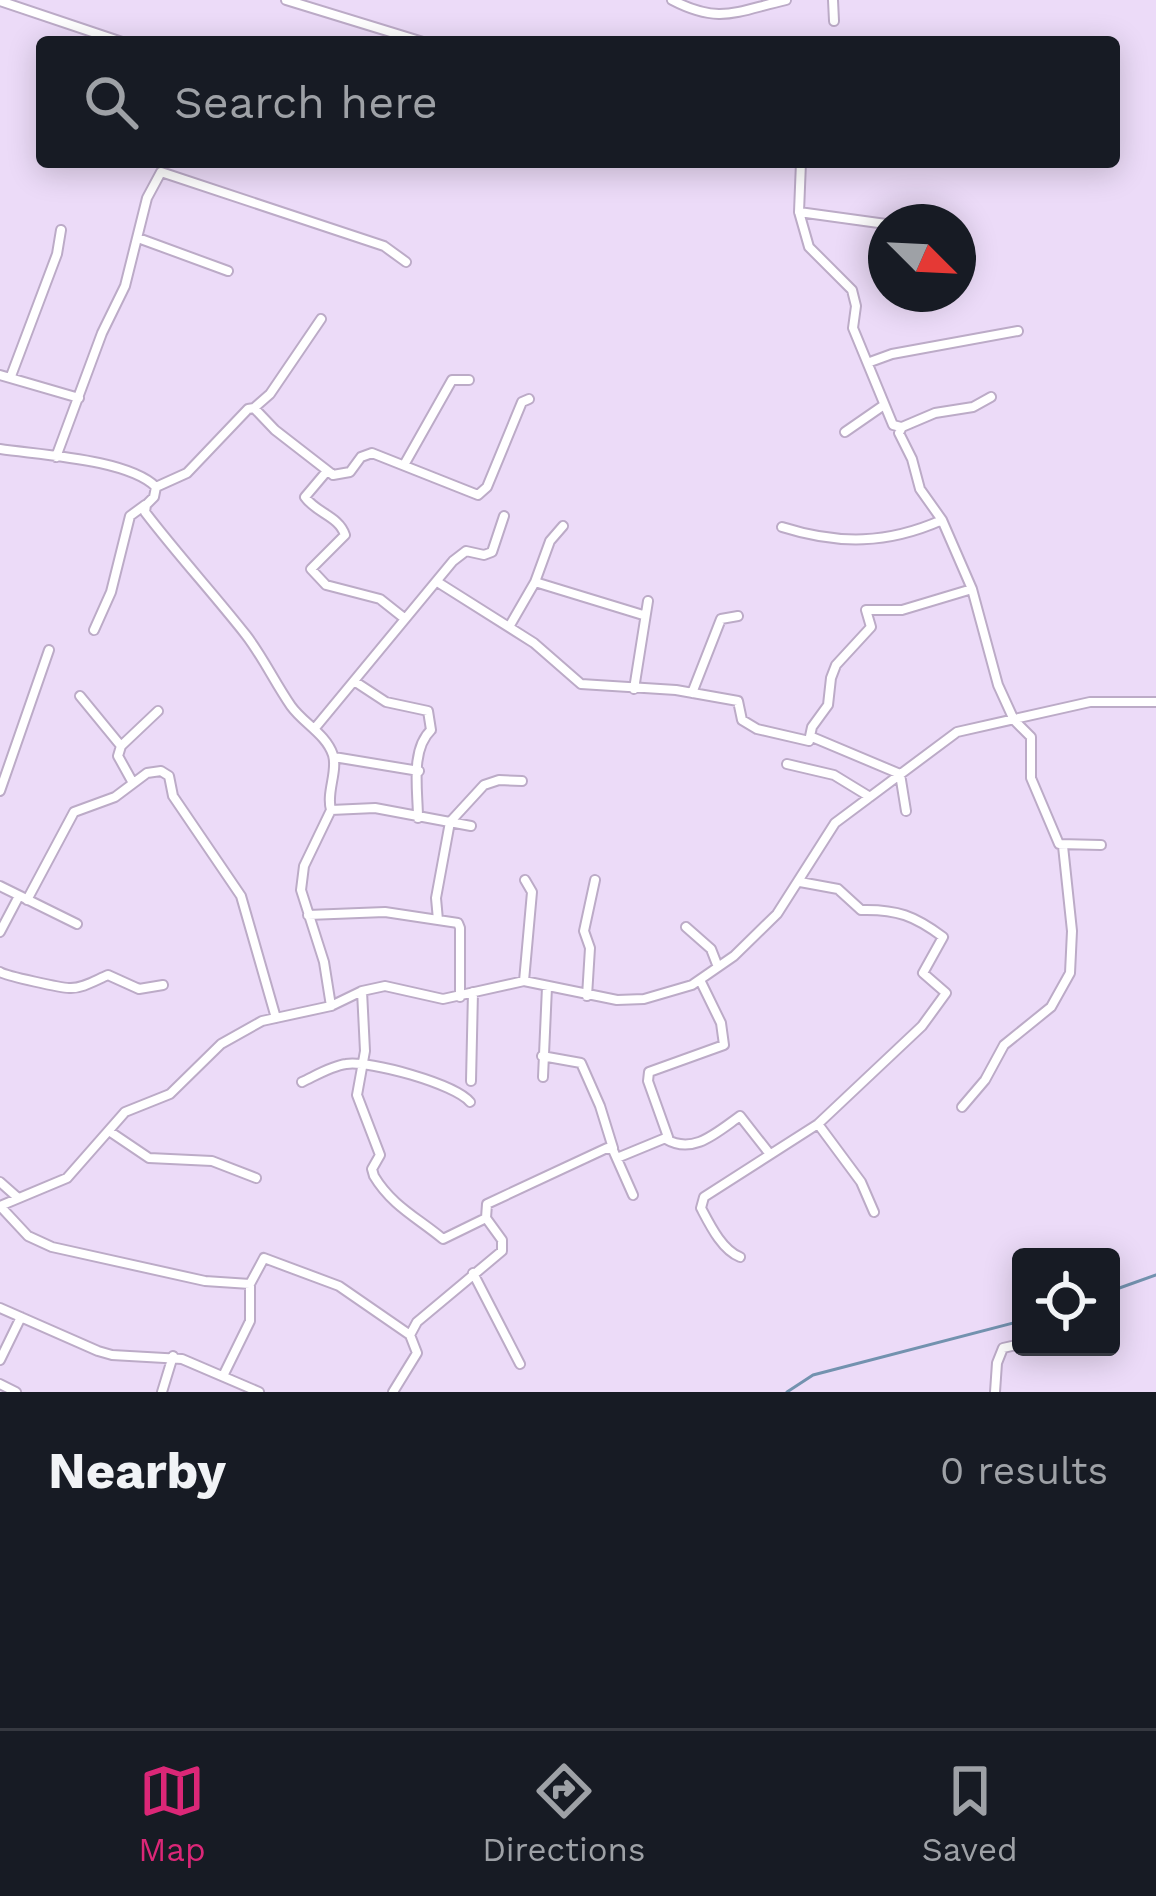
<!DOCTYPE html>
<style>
:root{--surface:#171b24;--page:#242831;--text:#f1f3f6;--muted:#9ea1a6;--line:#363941;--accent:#db2777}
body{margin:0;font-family:"Work Sans",sans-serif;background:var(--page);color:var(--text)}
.controls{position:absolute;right:36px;bottom:36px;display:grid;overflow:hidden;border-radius:12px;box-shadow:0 6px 30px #0003}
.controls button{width:108px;height:108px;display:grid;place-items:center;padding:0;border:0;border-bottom:3px solid var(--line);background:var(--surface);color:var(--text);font:60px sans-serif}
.compass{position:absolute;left:868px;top:204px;width:108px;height:108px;border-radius:50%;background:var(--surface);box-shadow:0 6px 30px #0003;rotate:114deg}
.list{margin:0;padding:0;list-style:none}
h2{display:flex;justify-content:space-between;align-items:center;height:156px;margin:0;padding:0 48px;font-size:51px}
h2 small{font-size:39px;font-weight:400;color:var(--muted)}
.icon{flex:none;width:66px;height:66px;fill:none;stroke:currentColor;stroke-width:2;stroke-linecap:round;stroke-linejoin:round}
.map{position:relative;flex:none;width:1156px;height:1392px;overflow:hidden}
.search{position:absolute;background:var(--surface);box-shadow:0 6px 30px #0003;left:36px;right:36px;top:36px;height:132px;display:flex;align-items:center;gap:30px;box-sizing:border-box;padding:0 42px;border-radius:12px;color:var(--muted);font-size:45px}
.sheet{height:336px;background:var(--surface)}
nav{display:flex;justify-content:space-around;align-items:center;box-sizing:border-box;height:168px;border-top:3px solid var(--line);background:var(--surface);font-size:33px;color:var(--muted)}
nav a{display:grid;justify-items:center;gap:6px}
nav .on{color:var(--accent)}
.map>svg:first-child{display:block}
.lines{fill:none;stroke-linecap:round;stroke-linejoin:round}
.stream{stroke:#7392af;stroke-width:3}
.minor-casing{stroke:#bcabc7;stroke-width:12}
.minor{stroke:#fff;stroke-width:8}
</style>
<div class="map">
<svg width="1156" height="1392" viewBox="0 0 1156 1392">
<rect width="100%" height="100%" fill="#ecdbf8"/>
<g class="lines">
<path class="stream" d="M1111,1291L1156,1275
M787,1392L813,1375L1021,1321"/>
<g class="minor-casing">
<path id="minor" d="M286,0L423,42
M672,0C720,25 737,11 786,0
M833,0L834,21
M0,1L122,42
M205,42H216
M801,162L799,212L809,247L852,290L856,306L853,328L893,425L901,427
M799,212L886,224
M138,238L228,271
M870,362L892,354L1018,331
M0,375L79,398
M11,376L57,254L61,230
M991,397L973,407L935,413L902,427L899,433L912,459L920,489L942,520L972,589L998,685L1014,720L1031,737V778L1059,844L1101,845
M254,408L270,394L321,319
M845,432L884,405
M0,449C40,455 128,459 156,487
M56,457L102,333L125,286L147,198L161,172L384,246L406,262
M404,465L452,380H469
M327,471L305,497C316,513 339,516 345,535L311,569L326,585L380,599L404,618
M782,527C839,545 888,544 942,520
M535,582L643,615
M439,583L534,643L581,684L676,690L738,701L742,720L757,729L809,741L812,727L828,705L831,678L836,665L871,627L866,610H902L972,589
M509,627L535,582L550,541L563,526
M94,630L111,592L130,516L145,505
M354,681L386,702L428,711L431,730C410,750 418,791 418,818
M634,689L648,601
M692,693L721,619L738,616
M80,696L121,746
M315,728L453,561L466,551L484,555L492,552L504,516
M812,737L900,774L906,811
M334,757L419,771
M787,764L834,775L870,797
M133,783L118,756L121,746L158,711
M0,791L49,650
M331,810C326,792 338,772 333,755C326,734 303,723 291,706C275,683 263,657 246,635C213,593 177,554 145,512L146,505L154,497L156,487L187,473L248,409L254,408L275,430L333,475L350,472L361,457L372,453L478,495L487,487L522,402L529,399
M0,886L77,924
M27,900L74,812L115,797L147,773L161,771L169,776L173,796L241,896L276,1018
M308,915L385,912L438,920L436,898L450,822L484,785L499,780L522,781
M438,920L458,923L460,928V997
M686,927L711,949L718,967
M0,932L19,896
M0,972C6,976 62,988 69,988C82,989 96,980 108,975L139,989L163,985
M524,981L532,892L525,880
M362,991L365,1051L357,1095L380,1155L372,1169L374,1176C392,1206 418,1218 443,1239L486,1218
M587,996L590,948L584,931L595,880
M331,1006L324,962L301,890L304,866L331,810L375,808L471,826
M542,1056L581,1063L600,1106L613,1148
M543,1077L547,987
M471,1081L473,992
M302,1082C315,1076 331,1066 346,1064C370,1060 455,1084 470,1102
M962,1107L985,1080L1004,1045L1051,1007L1070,973L1072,931L1063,846
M818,1124L861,1182L874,1212
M109,1131L149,1158L212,1161L256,1178
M666,1139C693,1155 716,1133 740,1116L769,1153
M617,1158L668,1137L648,1081L649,1072L724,1045L721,1023L700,980
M0,1182L17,1197
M740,1257C722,1250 710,1225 701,1208L704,1197L818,1124L922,1026L946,993L923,973L943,937C915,916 897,909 861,910L838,889L800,882
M473,1273L520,1364
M250,1284L205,1281L52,1247L28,1236L0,1206L67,1178L125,1112L170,1094L221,1044L262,1021L331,1006L362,991L385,986L443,999L524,981L617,1000L644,999L692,985L734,956L777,914L835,823L957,732L1090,702H1156
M0,1308L98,1351L112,1355L182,1359L259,1392
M0,1360L21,1317
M223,1376L250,1321V1284L264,1258L339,1286L410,1335
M0,1384L16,1392
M162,1392L173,1356
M393,1392L417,1353L410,1335L417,1322L502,1251V1240L486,1218L487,1204L607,1148L613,1150L633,1195
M995,1392L997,1363L1003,1348L1021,1344"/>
</g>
<use href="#minor" class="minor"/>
</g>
</svg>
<div class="controls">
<button><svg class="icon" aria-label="locate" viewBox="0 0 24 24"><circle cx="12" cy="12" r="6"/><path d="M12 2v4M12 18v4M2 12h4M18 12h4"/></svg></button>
</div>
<svg class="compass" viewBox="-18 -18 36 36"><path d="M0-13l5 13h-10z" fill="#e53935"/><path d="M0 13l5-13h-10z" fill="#9ea1a6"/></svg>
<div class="search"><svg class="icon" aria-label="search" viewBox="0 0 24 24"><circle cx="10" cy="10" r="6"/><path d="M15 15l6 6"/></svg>Search here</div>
</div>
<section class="sheet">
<h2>Nearby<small>0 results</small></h2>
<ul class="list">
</ul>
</section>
<nav>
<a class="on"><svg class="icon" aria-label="map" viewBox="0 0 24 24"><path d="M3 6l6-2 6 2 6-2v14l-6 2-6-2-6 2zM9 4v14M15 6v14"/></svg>Map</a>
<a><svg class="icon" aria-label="directions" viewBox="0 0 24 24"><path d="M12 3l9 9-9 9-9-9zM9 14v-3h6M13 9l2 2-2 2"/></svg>Directions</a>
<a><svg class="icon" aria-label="saved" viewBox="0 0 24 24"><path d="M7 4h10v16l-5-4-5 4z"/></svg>Saved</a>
</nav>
